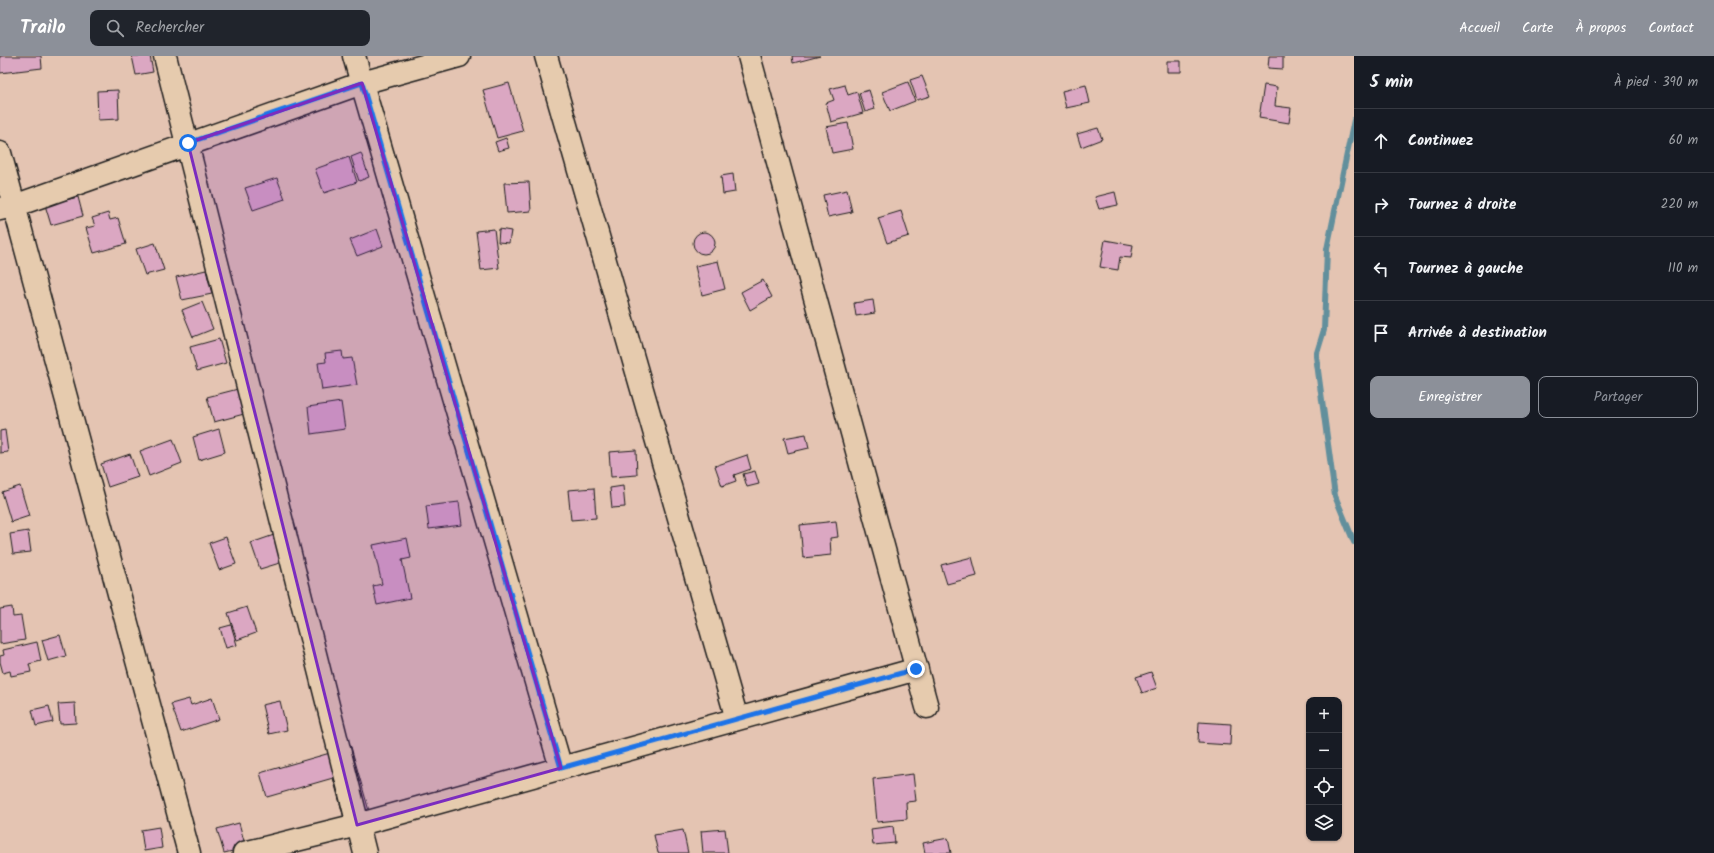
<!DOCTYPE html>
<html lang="fr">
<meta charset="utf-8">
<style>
:root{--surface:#171b24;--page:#20242c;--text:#f1f3f6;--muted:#9ea1a6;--line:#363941;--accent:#8c9099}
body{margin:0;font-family:Kalam,sans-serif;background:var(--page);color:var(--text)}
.controls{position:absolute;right:12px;bottom:12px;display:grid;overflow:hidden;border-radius:8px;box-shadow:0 1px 3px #0004}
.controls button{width:36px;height:36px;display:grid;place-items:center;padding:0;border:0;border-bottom:1px solid var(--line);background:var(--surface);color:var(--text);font:20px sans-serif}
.stop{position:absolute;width:12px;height:12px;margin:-9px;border:3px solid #1a73e8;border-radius:50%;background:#fff}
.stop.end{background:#1a73e8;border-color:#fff;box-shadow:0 1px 4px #0008}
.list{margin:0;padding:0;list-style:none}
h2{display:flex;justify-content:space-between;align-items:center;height:52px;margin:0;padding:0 16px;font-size:17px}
h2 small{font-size:13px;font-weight:400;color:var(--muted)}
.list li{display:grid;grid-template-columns:26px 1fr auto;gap:12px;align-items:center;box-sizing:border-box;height:64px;padding:0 16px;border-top:1px solid var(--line)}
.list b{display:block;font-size:15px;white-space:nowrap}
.list em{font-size:13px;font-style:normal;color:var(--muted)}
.actions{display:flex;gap:8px;padding:12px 16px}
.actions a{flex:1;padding:9px 0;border:1px solid var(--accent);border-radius:8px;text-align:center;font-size:14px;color:var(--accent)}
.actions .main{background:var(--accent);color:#fff}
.icon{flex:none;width:22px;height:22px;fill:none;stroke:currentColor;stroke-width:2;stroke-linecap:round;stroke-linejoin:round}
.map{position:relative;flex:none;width:1354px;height:797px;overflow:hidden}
header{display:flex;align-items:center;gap:24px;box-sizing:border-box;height:56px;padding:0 20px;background:var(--accent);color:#fff}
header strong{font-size:19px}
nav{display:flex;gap:22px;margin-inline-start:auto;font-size:14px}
.search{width:280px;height:36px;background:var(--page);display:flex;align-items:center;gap:10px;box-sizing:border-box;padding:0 14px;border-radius:8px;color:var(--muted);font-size:15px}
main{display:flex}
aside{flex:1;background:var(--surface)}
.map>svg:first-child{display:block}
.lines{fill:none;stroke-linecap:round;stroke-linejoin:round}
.stream{stroke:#628f9c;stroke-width:6}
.building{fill:#dba7c2;stroke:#1c1c1c}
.minor-casing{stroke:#1c1c1c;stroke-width:25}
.minor{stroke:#e6cbae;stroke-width:22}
.route{stroke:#1a73e8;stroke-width:5}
.marked{fill:#7b2cbf;fill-opacity:0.2;stroke:#7b2cbf;stroke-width:3;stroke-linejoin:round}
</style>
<header>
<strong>Trailo</strong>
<div class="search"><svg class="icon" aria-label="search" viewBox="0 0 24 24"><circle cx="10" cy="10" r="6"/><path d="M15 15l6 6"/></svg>Rechercher</div>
<nav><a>Accueil</a><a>Carte</a><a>À propos</a><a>Contact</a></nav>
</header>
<main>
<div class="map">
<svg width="1354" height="797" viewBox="0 0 1354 797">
<rect width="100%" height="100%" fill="#e4c4b2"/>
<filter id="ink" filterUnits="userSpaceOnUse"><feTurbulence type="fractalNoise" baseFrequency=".025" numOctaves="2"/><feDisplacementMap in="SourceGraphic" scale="8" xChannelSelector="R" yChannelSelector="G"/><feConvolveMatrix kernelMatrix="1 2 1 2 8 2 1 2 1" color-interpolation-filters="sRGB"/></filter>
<g filter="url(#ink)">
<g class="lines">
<path class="stream" d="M1354,64L1327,193L1324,274L1316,300L1335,440L1354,486"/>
</g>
<path class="building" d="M0,0H41L42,12L0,17Z
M132,0H150L153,16L136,19Z
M792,0H820L793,7Z
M1269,0H1283V13L1268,12Z
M1167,5H1181V16H1167Z
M922,20L930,40L917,44L910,24Z
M908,26L915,45L890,55L882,36Z
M509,27L523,75L497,82L483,34Z
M845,29L848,39L857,36L863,57L831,66L826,47L834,44L830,33Z
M1086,29L1090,47L1066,52L1062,35Z
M1264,29L1277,31L1275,50L1291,52L1289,67L1259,62Z
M118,34L119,63L98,64L97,35Z
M869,34L875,53L865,56L859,37Z
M848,67L853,93L832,97L826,71Z
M1098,72L1102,83L1081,91L1077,78Z
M506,82L509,92L498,95L495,86Z
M361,97L369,121L359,125L351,101Z
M349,101L357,126L324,137L315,113Z
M733,118L735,136L723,138L721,120Z
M277,122L285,143L253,154L245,132Z
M529,126L531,155L507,157L504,127Z
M847,134L852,156L828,161L823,139Z
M1115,136L1118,149L1099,153L1095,141Z
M78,141L83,160L51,169L45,149Z
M901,155L909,180L887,187L878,162Z
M108,157L110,164L118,162L126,188L94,197L86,172L95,170L92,162Z
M377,173L383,190L357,200L350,184Z
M494,173L499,212L481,214L476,175Z
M499,173L511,175L509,187L498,186Z
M693 187a11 11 0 1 1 22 0a11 11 0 1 1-22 0Z
M1105,184L1133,189L1131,202L1120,201L1118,214L1100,211Z
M155,187L164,214L145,219L136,193Z
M718,205L725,233L702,239L695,210Z
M206,214L212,238L182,244L176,221Z
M763,224L772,241L750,254L741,236Z
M873,244L875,257L856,260L854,247Z
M202,246L213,273L193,281L182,254Z
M219,283L226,307L197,315L190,291Z
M342,295L343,303L352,302L357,329L322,334L318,307L326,306L325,297Z
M238,333L244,358L214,366L207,341Z
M341,346L345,373L311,378L308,351Z
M219,373L225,396L199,404L193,381Z
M5,374L8,396L0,397V375Z
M806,378L809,392L788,397L784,382Z
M173,383L182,407L149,420L140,395Z
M636,394L637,419L611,421L609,396Z
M130,398L138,421L108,431L101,408Z
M747,399L751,413L734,419L736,425L722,430L715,410Z
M755,415L759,428L747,431L743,418Z
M20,430L29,460L11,466L2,436Z
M623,430L625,451L612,452L610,432Z
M594,432L596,462L571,464L568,434Z
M459,446L462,469L429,473L426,450Z
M836,465L838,481L830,482L831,499L803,502L800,469Z
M28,475L31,496L13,498L10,478Z
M274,479L283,506L260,513L251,487Z
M226,481L236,508L219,514L209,487Z
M407,482L411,502L402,504L410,542L377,549L373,530L382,528L373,489Z
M972,501L977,520L947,528L941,509Z
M12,551L13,561L21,560L25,584L0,588V553Z
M247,551L256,577L237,584L228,557Z
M231,569L237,589L226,592L220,572Z
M60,579L66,600L48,605L42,584Z
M37,586L41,605L29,608L31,616L11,620L10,615L3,617L0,606V600L4,599L3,594Z
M1151,616L1157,632L1142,637L1136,621Z
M212,642L219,663L181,676L171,648L189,643L191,649Z
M280,645L287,674L269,678L262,649Z
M75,647L76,667L60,668L58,648Z
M49,650L53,666L36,670L32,654Z
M1199,666L1231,668L1230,689L1198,687Z
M351,691L369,755L344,762L333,722L267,741L260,717Z
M913,718L916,745L906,746L907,763L877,766L873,723Z
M239,767L246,792L224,797L217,773Z
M893,770L895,787L873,789L871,773Z
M159,771L162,792L144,795L141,774Z
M725,773L728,797H703L701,775Z
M683,774L688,797H658L654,779Z
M948,782L951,797H925L923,787Z"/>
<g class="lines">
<g class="minor-casing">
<path id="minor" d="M165,0L365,797
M354,0L561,712
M546,0L737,663
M749,0L927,651
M0,97L189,797
M0,153L14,150L362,27L459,0
M244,797L357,769L917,613"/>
</g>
<use href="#minor" class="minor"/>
</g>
</g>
<g class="lines" filter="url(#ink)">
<path class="route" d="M188,87L362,27L561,712L916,613"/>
</g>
<path class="marked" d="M362,27L561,712L357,769L188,87Z"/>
</svg>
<div class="controls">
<button>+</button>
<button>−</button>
<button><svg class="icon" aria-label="locate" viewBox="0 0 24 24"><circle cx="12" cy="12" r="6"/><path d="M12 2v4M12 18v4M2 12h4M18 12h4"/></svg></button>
<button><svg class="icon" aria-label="layers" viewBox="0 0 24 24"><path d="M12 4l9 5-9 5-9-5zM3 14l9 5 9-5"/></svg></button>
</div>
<div class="stop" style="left:188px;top:87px"></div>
<div class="stop end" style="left:916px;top:613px"></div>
</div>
<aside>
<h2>5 min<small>À pied · 390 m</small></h2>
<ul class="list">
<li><svg class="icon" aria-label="ahead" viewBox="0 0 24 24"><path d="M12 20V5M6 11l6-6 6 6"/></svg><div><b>Continuez</b></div><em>60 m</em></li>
<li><svg class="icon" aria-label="right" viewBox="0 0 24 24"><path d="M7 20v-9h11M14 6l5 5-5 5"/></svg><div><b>Tournez à droite</b></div><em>220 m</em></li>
<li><svg class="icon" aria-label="left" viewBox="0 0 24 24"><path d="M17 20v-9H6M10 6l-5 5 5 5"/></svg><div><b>Tournez à gauche</b></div><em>110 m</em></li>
<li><svg class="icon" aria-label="arrive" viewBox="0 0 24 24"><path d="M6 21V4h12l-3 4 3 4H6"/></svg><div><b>Arrivée à destination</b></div></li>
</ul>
<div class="actions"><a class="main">Enregistrer</a><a>Partager</a></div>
</aside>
</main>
